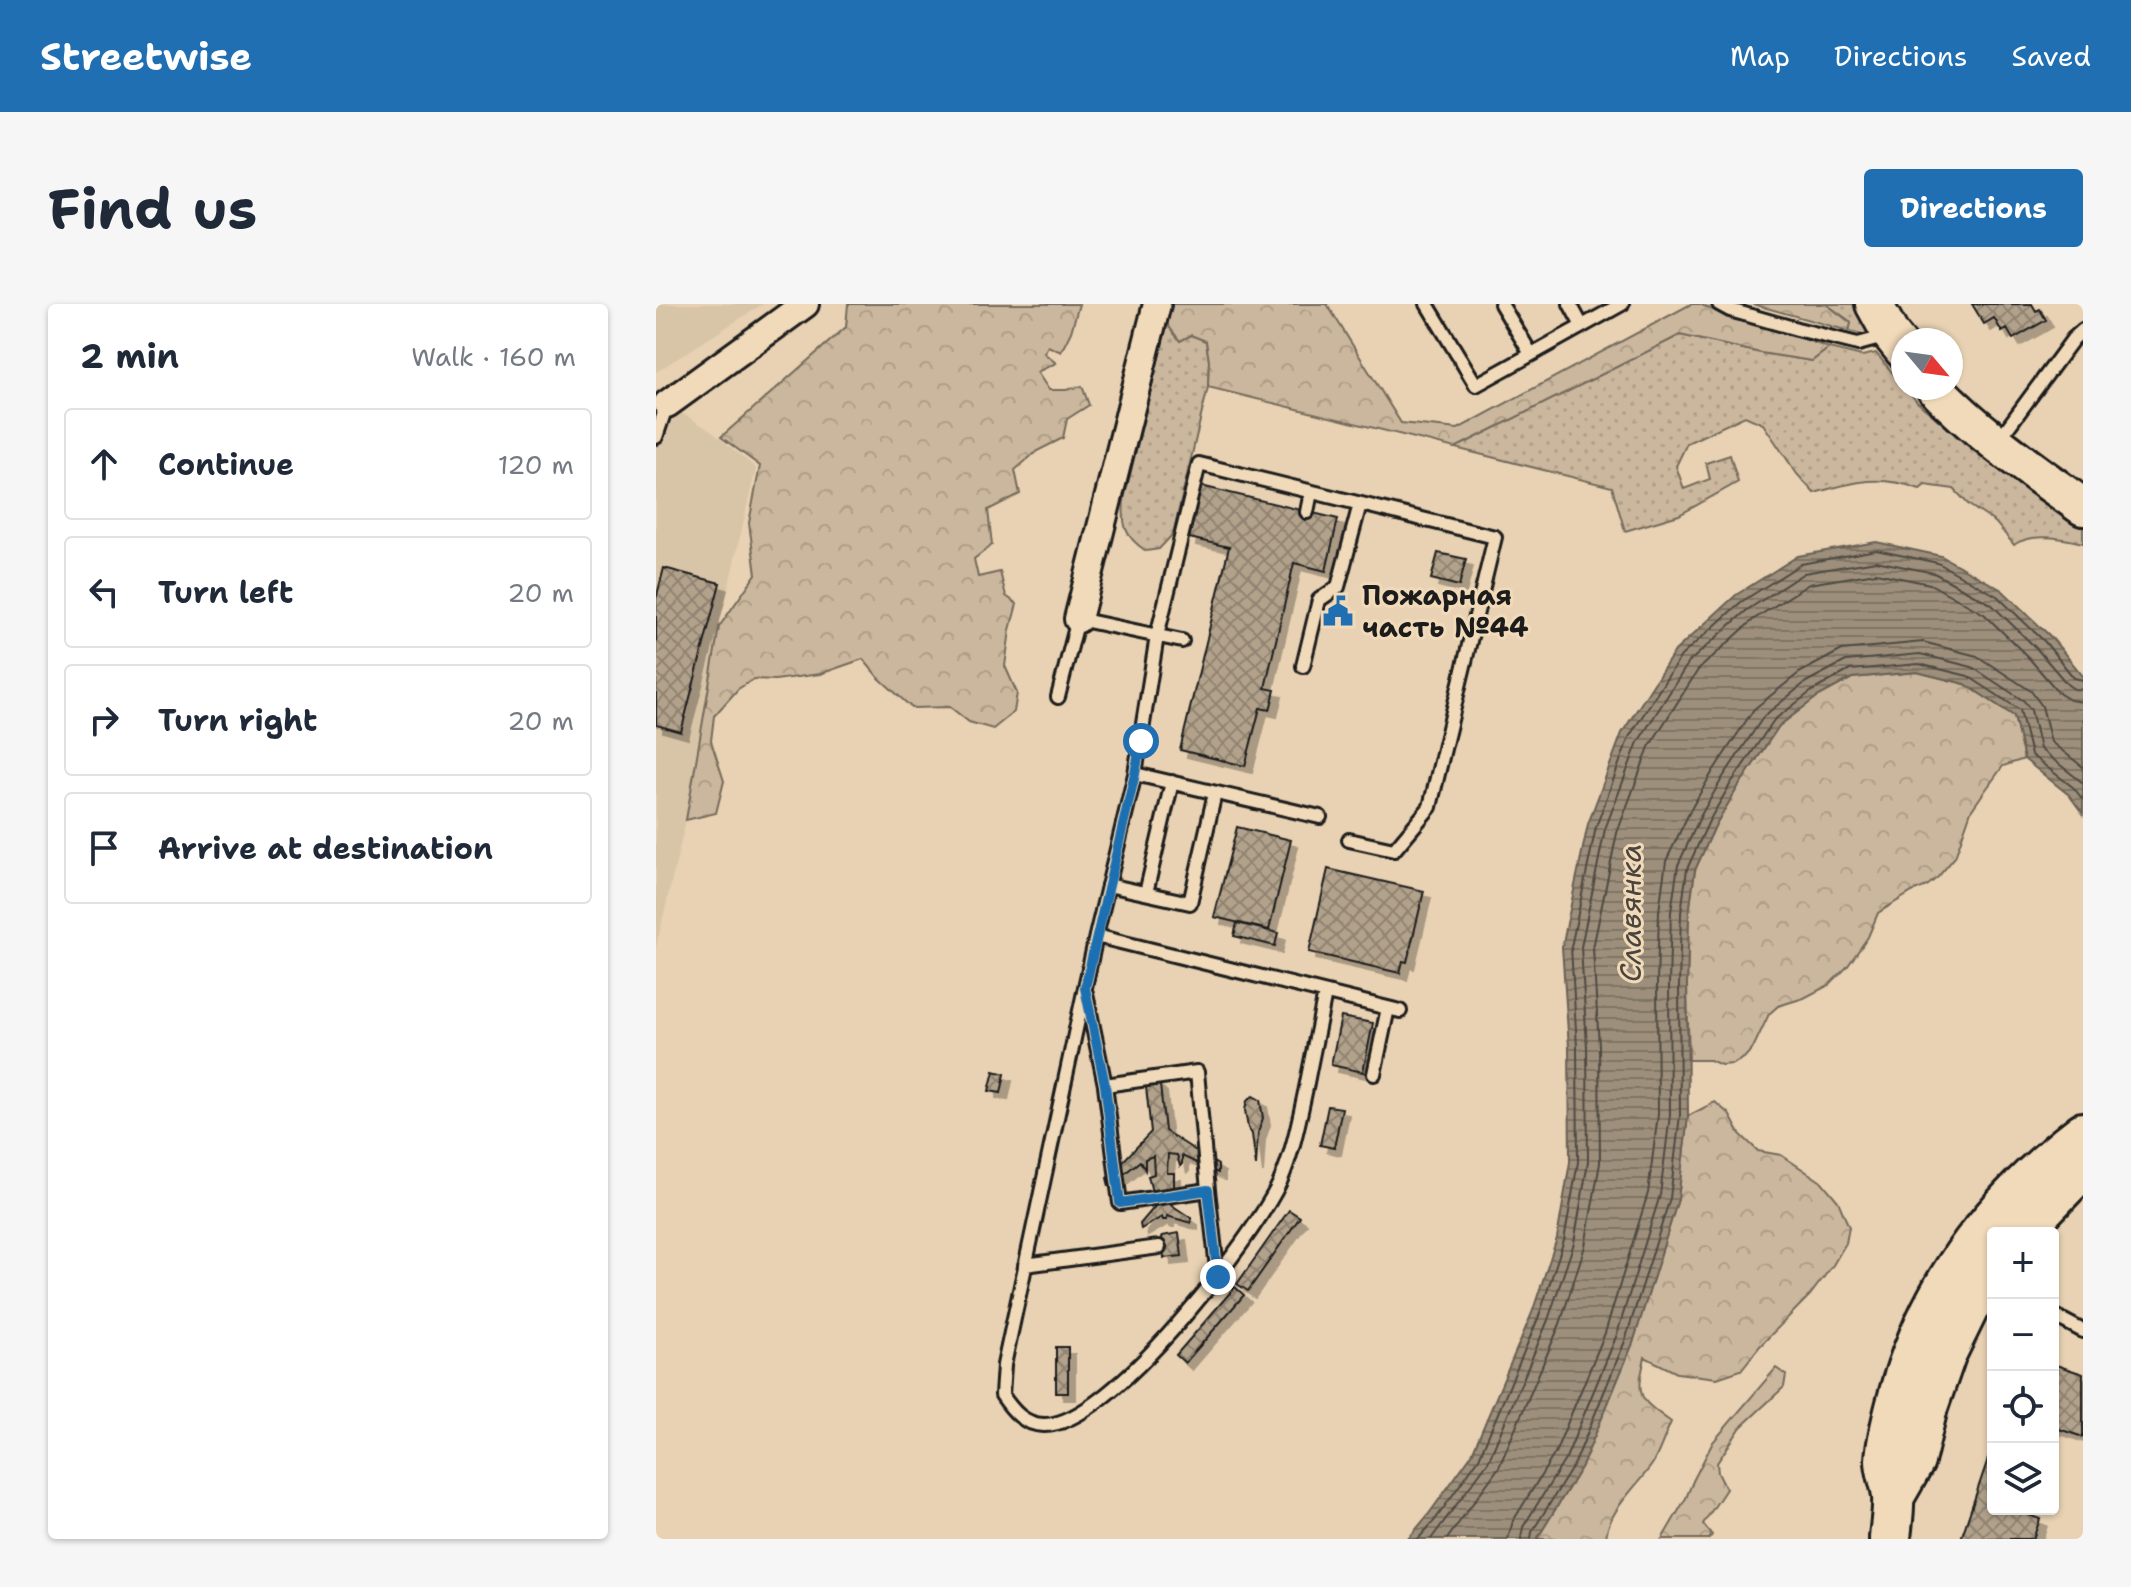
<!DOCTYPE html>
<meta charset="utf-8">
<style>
:root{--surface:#fff;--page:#f6f6f7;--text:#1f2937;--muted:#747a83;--line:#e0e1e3;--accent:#1f6fb2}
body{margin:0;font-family:"Shantell Sans",sans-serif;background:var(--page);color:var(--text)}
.controls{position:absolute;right:24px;bottom:24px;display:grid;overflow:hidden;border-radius:8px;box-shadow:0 2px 6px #0004}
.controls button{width:72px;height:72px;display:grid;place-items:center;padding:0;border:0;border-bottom:2px solid var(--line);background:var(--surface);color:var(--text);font:40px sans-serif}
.compass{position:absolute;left:1235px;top:24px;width:72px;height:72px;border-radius:50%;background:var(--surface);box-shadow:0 2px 6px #0004;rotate:119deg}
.stop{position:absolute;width:24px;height:24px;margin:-18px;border:6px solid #1f6fb2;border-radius:50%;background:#fff}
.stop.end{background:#1f6fb2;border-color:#fff;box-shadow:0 2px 8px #0008}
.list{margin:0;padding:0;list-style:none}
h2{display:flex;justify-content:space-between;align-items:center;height:104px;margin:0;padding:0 32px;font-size:34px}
h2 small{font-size:26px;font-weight:400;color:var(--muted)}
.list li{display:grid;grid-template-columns:52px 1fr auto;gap:24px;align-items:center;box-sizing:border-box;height:112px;margin:0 16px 16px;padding:0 16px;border:2px solid var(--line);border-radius:8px}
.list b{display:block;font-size:30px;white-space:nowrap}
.list em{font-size:26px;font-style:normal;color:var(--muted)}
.icon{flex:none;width:44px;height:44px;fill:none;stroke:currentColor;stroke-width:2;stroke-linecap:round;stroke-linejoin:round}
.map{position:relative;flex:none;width:1427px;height:1235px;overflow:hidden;border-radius:8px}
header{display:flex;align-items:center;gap:48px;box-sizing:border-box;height:112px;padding:0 40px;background:var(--accent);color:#fff}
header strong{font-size:38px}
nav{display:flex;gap:44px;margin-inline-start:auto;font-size:28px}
.intro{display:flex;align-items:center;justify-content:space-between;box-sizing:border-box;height:192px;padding:0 48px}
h1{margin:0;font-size:56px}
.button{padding:20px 36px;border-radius:8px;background:var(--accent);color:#fff;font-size:28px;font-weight:700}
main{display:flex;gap:48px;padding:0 48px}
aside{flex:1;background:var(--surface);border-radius:8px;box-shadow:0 2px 6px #0004}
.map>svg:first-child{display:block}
.built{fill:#d8c4a7}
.grass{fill:url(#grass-dots);stroke:#746a5c;stroke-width:2}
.forest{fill:url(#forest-crowns);stroke:#746a5c;stroke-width:2}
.water{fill:url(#water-rules);stroke:#696155;stroke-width:2}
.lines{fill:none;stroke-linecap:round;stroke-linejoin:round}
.shore{stroke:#504a42;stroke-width:2}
.building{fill:url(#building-cross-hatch);stroke:#1c1c1c;stroke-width:2;filter:url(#shadow)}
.lane-casing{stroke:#1c1c1c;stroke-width:18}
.street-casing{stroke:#1c1c1c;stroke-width:32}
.secondary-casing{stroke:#1c1c1c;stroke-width:42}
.primary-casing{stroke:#1c1c1c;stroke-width:46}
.lane{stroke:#f1dab9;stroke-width:12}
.street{stroke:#f1dab9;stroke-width:26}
.secondary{stroke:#f1dab9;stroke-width:36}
.primary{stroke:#f1dab9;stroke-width:40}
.route{stroke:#1f6fb2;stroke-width:10}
.labels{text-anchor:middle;stroke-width:6;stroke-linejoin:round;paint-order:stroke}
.poi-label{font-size:28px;font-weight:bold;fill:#1c1c1c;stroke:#f1dab9;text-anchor:start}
.water-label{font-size:30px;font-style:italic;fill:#49443d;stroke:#f1dab9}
</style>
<header>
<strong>Streetwise</strong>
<nav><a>Map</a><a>Directions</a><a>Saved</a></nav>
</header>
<div class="intro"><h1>Find us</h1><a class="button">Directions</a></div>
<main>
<aside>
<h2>2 min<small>Walk · 160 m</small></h2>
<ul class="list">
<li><svg class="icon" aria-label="ahead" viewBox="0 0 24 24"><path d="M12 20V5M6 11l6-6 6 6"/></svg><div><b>Continue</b></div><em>120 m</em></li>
<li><svg class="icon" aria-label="left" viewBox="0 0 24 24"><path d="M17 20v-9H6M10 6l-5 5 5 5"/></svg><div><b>Turn left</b></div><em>20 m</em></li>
<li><svg class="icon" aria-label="right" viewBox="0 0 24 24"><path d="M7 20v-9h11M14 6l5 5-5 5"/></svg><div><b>Turn right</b></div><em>20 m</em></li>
<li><svg class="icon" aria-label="arrive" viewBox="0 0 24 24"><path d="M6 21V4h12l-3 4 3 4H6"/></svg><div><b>Arrive at destination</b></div></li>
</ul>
</aside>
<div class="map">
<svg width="1427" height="1235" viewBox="0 0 1427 1235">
<defs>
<pattern id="grass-dots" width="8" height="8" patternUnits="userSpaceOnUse" patternTransform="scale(2)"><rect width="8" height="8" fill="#cbb79d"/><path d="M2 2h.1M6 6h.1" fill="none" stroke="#ae9d87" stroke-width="1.8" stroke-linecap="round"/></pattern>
<pattern id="forest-crowns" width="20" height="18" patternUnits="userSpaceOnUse" patternTransform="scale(2)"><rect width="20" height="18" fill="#cbb79d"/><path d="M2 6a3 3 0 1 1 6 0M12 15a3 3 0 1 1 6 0" fill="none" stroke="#ae9d87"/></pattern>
<pattern id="water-rules" width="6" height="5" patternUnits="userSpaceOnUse" patternTransform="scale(2)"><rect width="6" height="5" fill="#9d8f7b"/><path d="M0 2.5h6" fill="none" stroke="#7f7464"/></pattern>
<pattern id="building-cross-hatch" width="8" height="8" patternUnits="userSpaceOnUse" patternTransform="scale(2)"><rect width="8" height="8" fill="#b2a28b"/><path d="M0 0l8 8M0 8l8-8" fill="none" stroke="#908371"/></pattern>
<filter id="shadow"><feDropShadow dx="7" dy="7" stdDeviation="0" flood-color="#0004"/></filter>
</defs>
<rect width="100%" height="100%" fill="#e8d2b3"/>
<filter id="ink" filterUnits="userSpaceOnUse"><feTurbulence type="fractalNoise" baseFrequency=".0125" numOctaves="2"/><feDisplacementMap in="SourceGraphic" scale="16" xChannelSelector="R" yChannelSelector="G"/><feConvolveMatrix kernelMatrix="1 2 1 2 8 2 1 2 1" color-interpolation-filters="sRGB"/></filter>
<g filter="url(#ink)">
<path class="built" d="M0,0H107L0,68Z
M0,93L55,127L100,164L63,323L30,516L0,643Z"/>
<path class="grass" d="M1170,0H1205L1220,28L1211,31L1193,27L1195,18Z
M511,20L524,37L535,31L550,37L553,57L552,83L517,230L503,245L490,247C468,232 466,221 468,195Z
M1024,31L1105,49L1156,57L1173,44L1206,52L1220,49L1247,81V84H1250L1261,98L1298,129L1427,223V239C1407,234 1376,228 1358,241L1340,219L1313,201L1298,185L1269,181L1264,185C1222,170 1198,178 1158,189L1141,170L1107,120L1089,112L1031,139L1020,162L1028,185L1054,175L1050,159L1074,151L1082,178L1023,211L969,227L956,183L799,144Z"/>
<path class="forest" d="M192,0H423L415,28L405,48L392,42L388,49L400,59L381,68L393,86H410L426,82L433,101L411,115L407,134L381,147L359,166L364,190L332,206L336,241L318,255L322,273L344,268L350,292L361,300L354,326L349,362L361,389L358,408L337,425L313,418L294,403L256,404L222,373L207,355L164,370L119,376L98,375L82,385L58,412L55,437L68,477L60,509L30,516L63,323L100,270L93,219L104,162L65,133L190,23Z
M515,0H671L745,119L802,125L1035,0H1044L1076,15L1134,30L1173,44L1156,57L1105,49L1024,31L799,144L552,83L553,57L550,37L535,31L524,37L511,20Z
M1096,0H1170L1195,19L1193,27Z
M1261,368L1309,380L1358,412L1368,455L1347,462L1326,491L1315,507L1299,553L1282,573L1271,582L1256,588L1222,609L1212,633L1191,663L1173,681L1148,694L1122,702L1113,710L1097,744L1088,754L1077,760L1065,761L1054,756H1033L1031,681L1033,609L1039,566L1060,520L1082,483L1123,422L1161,393L1196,374Z
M1059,798L1073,810L1084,830L1102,847L1125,851L1167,879L1182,897L1193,923L1190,939L1177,961L1154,991L1104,1042L1085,1066L1061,1074L1021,1069L989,1053C980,1093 982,1094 1015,1118C1009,1131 1004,1147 997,1159C982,1182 951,1207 950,1235H881L926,1162L977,1039L1022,895L1032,812Z
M1120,1064L1130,1071L1128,1083L1085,1123L1061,1159L1062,1169L1070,1185L1047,1220L1056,1231L1053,1235H1006L1030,1194L1037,1177L1057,1138Z"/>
<path class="water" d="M1220,238L1285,252L1346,286L1395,333L1427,372V510L1413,491L1368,455L1358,412L1309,380L1261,368L1196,374L1161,393L1123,422L1082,483L1060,520L1039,566L1033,609L1031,681L1032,812L1022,895L977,1039L926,1162L881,1235H752L772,1211L816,1150L876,1009L901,934L914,858L913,743L906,643L932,520L966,429L1019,347L1080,291L1142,252Z"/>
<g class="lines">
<path class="shore" d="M762,1235L779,1216L823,1154L883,1012L908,936L922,858L921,743L915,643L940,523L973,433L1025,352L1085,298L1145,260L1220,246L1282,259L1341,292L1389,338L1418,374L1427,376
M775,1235L832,1158L892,1016L918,939L932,858L931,743L925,643L949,525L982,438L1033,358L1091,306L1148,269L1220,257L1278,269L1335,300L1381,345L1412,381L1418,385L1427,386
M791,1235L843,1163L904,1020L929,942L944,859L943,742L937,644L961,529L993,443L1042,366L1098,315L1153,280L1220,269L1274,280L1328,310L1372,353L1404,390L1414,396L1427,398
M852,1235L857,1217L899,1149L949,1029L992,889L1002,810L1001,680L1003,607L1010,557L1035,505L1057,467L1098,405L1143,369L1186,346L1267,338L1321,352L1375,387L1386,402L1395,438L1427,463
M865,1235L867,1223L910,1154L960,1033L1004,891L1014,811L1013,681L1015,608L1022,561L1045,511L1067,473L1108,412L1150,378L1190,357L1264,350L1316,363L1368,397L1375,406L1384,445L1427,479
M875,1235L876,1228L919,1159L969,1037L1014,894L1024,811L1023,681L1025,609L1031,565L1053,517L1075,479L1118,416L1156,387L1194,366L1263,360L1312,372L1364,406L1375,451L1418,484L1427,496"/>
</g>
<path class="building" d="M1316,0H1376L1380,7L1384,5L1390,16L1357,35L1351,25L1346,28L1338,14L1328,20Z
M545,182L682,215L670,267L638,259L609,384L619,386L614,406L604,404L589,462L524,446L573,243L533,234Z
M782,249L810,255L803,282L775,275Z
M8,264L64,279L25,428L0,421V295Z
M581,523L635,536L613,626L558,613Z
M672,565L768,587L751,658L747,657L744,669L653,648Z
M581,619L622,629L619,642L578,632Z
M685,713L717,719L707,768L675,761Z
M338,767L349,770L345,789L333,787Z
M500,777L504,781L509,827L562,861V869L526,852V860L524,862L521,851L512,850L511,869H518V885H512L511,898L535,914V919L511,912V916H507L506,913L485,925L484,920L502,899L501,887L496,888L492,872L498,870L497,852L489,855V866L484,857L453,882L451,874L495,828L490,783L492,778Z
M597,792L604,796L607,814L602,829L600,862L596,830L592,824L589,806L591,797Z
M672,802L686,804L678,844L664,841Z
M633,906L644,913L592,987L581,980Z
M523,929L526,952L508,954L506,932Z
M579,983L588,991L529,1059L520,1051Z
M400,1043H412V1089H400Z
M1397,1060L1427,1070V1133L1397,1123Z
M1337,1140V1205H1362V1207L1384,1215L1377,1235H1305Z"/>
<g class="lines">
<g class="lane-casing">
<path id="lane" d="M771,0L820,81L966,0
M845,0L875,50
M914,0L926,22
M1063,0L1074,6L1141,25L1202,40L1232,32
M0,133L11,100
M1341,138L1417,35L1427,26
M651,208L655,188
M647,362L663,296L682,283L704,200
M402,393L422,315L526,337
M479,470L664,513
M452,581L534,599L559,489
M490,589L516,478
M440,632L744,707
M430,689L449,781L464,899L552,886L562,973
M669,689C663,720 656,752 650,784C643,816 637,848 624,878C597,935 454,1122 388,1121C368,1121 356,1106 346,1091L348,1061L440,632L479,470L501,332L543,160L839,233L774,503L738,546L693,536
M718,770L732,704
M449,781L541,768L552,886
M369,961L503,943
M1397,1011L1427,1027"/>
</g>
<g class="street-casing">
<path id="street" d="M11,100L149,0
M422,315L501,0"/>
</g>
<g class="secondary-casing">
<path id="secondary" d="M1218,0L1235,31L1247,46
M1279,84C1323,130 1376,166 1427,203"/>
</g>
<g class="primary-casing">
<path id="primary" d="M1364,929L1416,875L1427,867
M1239,1190L1258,1157L1271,1103L1289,1051L1313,1002L1337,964
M1234,1235C1235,1221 1238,1206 1237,1192C1236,1180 1230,1168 1230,1156C1231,1135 1241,1099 1247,1078C1279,974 1342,895 1427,829"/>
</g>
<use href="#lane" class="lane"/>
<use href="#street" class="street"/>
<use href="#secondary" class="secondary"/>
<use href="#primary" class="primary"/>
</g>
</g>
<g class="lines" filter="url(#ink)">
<path class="route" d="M485,437L479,470L429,684L449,781L464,899L552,886L562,973"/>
</g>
<defs>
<g id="civic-bare" transform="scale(2.4)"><path d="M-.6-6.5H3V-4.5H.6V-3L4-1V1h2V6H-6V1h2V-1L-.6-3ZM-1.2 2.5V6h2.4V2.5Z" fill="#1f6fb2" stroke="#f1dab9" stroke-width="2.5" paint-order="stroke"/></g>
</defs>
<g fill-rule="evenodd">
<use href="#civic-bare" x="682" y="307"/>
</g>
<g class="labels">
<g class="poi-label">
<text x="706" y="301">Пожарная<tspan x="706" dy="32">часть №44</tspan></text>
</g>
<g class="water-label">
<text transform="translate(975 609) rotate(-90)" y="10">Славянка</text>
</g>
</g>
</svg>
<div class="controls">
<button>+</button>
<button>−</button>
<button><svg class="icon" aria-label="locate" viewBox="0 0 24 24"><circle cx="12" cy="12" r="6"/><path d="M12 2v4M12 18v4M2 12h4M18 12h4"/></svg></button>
<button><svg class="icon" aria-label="layers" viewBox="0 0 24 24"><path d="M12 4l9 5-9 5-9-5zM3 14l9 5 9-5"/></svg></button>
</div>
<svg class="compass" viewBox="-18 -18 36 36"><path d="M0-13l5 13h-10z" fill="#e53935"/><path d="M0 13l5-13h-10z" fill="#747a83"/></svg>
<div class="stop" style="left:485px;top:437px"></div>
<div class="stop end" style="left:562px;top:973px"></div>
</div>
</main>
